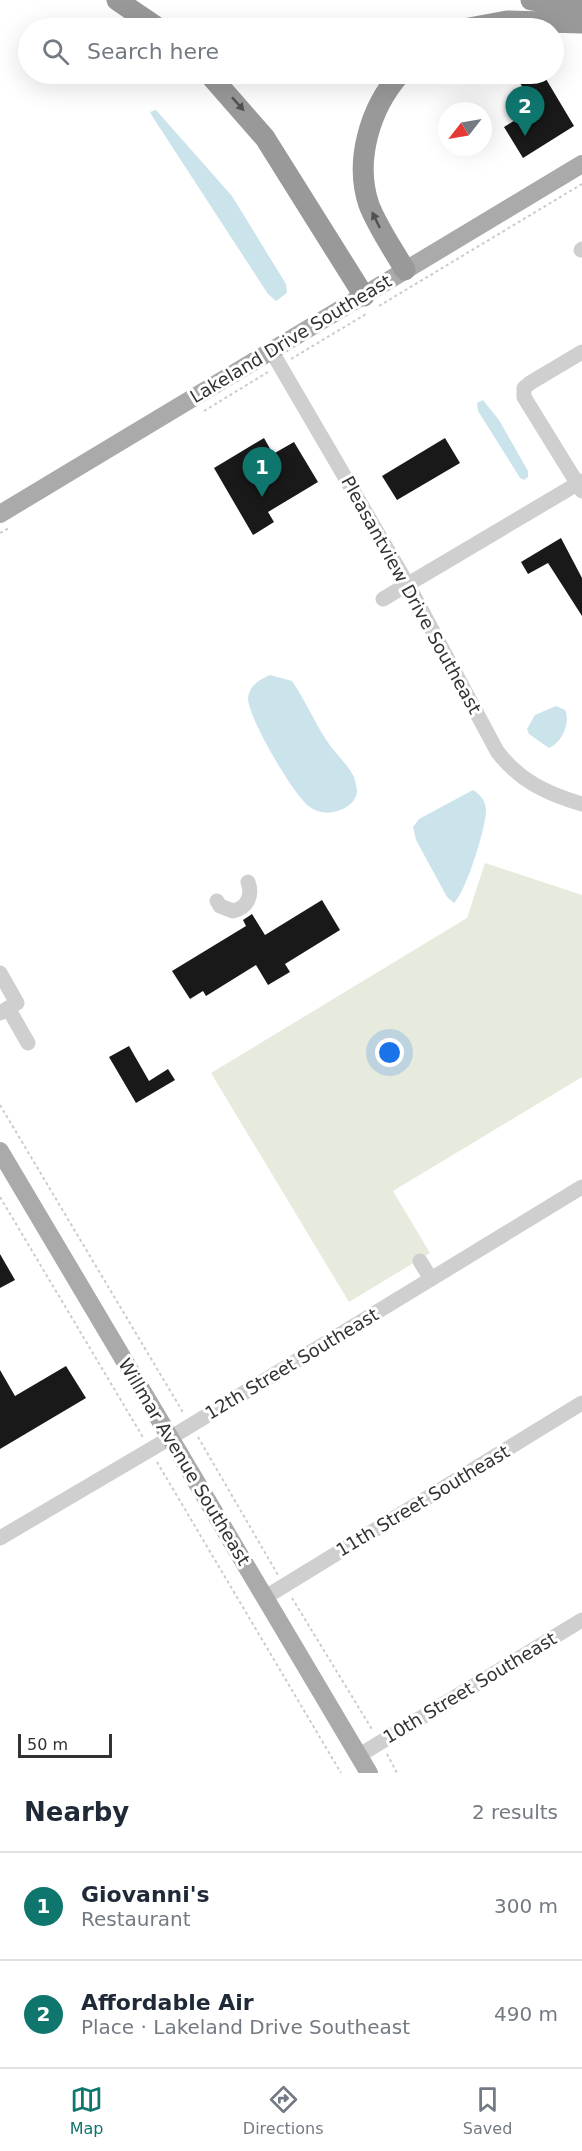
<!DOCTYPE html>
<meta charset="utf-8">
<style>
:root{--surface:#fff;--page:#f2f2f3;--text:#1f2937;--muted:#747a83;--line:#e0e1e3;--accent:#0f766e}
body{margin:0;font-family:"DejaVu Sans",sans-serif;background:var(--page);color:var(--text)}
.compass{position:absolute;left:438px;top:102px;width:54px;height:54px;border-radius:50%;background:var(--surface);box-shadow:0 6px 24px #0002;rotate:239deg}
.scale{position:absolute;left:18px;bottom:15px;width:94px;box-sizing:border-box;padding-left:6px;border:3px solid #323232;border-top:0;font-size:16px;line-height:21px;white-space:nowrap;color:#323232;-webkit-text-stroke:4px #fff;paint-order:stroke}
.you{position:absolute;left:390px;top:1053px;width:21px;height:21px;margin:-15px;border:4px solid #fff;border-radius:50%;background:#1a73e8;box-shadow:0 0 0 9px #1a73e833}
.badge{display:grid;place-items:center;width:39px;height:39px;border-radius:50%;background:var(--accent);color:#fff;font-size:20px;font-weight:700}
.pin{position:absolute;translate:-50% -50px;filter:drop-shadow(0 2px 3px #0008)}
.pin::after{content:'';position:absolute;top:32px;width:21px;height:18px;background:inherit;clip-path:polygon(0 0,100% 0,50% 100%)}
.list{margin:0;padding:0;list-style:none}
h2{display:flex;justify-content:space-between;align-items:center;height:78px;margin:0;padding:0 24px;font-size:26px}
h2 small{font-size:20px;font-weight:400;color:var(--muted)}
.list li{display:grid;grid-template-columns:39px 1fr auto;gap:18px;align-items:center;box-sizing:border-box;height:108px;padding:0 24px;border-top:2px solid var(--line)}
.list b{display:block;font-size:22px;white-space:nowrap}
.list p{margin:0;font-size:20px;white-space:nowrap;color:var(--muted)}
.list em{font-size:20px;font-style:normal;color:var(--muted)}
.icon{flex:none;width:33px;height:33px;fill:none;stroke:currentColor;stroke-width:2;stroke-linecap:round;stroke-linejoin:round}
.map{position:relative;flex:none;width:582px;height:1773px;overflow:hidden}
.search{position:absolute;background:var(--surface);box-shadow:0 6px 24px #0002;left:18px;right:18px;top:18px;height:66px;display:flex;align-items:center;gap:15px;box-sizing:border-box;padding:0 21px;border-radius:33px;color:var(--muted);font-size:22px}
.sheet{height:294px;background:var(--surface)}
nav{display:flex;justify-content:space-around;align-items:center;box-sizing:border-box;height:84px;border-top:2px solid var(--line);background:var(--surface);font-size:16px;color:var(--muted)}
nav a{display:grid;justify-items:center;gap:3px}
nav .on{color:var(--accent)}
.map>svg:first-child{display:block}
.green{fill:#e7ebde}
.water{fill:#cbe4eb}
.building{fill:#191919}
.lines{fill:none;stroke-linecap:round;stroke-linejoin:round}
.path{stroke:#ccc;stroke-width:2;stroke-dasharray:3 3;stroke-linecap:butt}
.minor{stroke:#cfcfcf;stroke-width:15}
.major{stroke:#aaa;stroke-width:18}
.highway{stroke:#999;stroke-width:21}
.oneway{fill:#515151}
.labels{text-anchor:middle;stroke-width:6;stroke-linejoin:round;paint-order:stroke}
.street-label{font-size:18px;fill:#323232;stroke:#fff}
</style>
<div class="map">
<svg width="582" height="1773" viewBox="0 0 582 1773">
<rect width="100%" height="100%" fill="#fff"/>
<path class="green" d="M485,863L582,895V1077L393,1191L430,1253L349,1302L211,1073L467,918Z"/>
<path class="water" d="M156,110L232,196L286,284L287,293L276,301L268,294L154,119L150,112Z
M483,400L499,420L528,471V477L524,480L520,478L478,411L477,403Z
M270,675L292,681C306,701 315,724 329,744C337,755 348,765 354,777C355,781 357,787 357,791C357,800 349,807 340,810C330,814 319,814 310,807C294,797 246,714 248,697C250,685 260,679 270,675Z
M556,706L565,710C571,722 562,743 549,748L529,734L527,729L535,715Z
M473,790C480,794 485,800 486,809C487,825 466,892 454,903L447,897L416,840L413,827L419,819Z"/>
<path class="building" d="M537,74H543L574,126L523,158L504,127L535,108L520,83Z
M264,438L273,454L294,442L318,482L268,512L274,522L253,535L214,468Z
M445,438L460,463L397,500L382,476Z
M561,538L582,578V616L548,563L528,574L521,562Z
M322,900L340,930L285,964L290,972L268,985L256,965L206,996L203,991L190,999L172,971L246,926L243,920L252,914L265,935Z
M129,1046L149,1081L168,1069L175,1080L136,1103L109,1057Z
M0,1254L15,1280L0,1288Z
M66,1366L86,1398L0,1449V1370L15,1396Z"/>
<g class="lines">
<path class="path" d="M379,306L582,184
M291,359L366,314
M204,411L268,372
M0,533L9,528
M0,1105L184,1414
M0,1197L144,1439
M198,1437L278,1575
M157,1462L341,1773
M292,1598L373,1731
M387,1754L397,1773"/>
<path class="minor" d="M581,250L582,249
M272,352L408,585L497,751C519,781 548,794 582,804
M582,352L530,383L524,388V397L582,491
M383,599L582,481
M217,901L220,906L233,911C247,908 253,896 248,882
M0,973L17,1003L0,1013
M8,1008L28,1043
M420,1261L431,1279
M0,1538L170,1438L582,1187
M264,1598L582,1403
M358,1756L582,1620"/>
<path class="major" d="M0,514L582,164
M0,1151L369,1773"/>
<path class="highway" d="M117,0L158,28
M531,0L582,8
M469,28L507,21L582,23
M209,74L265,138L364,296
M400,74C370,108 354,161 369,205C378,228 393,249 405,270"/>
</g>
<defs><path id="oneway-solid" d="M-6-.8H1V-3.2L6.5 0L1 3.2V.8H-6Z" transform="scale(1.5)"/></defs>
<g class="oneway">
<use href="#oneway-solid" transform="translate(238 104) rotate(48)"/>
<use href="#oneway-solid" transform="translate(376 220) rotate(-116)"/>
</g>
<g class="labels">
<g class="street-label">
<text transform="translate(291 339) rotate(-31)" y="6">Lakeland Drive Southeast</text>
<text transform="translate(411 595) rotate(61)" y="6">Pleasantview Drive Southeast</text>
<text transform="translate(292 1364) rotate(-31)" y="6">12th Street Southeast</text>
<text transform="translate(184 1462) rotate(59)" y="6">Willmar Avenue Southeast</text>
<text transform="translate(423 1501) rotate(-31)" y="6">11th Street Southeast</text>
<text transform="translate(470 1688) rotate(-31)" y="6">10th Street Southeast</text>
</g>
</g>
</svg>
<svg class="compass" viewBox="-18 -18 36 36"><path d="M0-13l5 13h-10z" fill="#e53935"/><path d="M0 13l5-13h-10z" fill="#747a83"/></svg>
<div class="scale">50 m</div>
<div class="you"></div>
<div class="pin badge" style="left:262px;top:497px">1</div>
<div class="pin badge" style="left:525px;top:136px">2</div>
<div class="search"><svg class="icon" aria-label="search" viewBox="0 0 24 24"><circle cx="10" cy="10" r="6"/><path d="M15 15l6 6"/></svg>Search here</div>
</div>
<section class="sheet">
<h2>Nearby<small>2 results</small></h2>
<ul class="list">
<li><span class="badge">1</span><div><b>Giovanni's</b><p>Restaurant</p></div><em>300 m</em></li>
<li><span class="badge">2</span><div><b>Affordable Air</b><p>Place · Lakeland Drive Southeast</p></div><em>490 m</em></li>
</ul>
</section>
<nav>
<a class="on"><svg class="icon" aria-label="map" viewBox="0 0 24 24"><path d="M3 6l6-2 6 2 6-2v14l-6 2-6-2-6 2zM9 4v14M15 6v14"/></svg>Map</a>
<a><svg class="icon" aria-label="directions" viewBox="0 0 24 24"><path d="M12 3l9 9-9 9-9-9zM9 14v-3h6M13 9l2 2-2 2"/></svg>Directions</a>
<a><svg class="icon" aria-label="saved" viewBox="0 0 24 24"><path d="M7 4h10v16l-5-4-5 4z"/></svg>Saved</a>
</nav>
